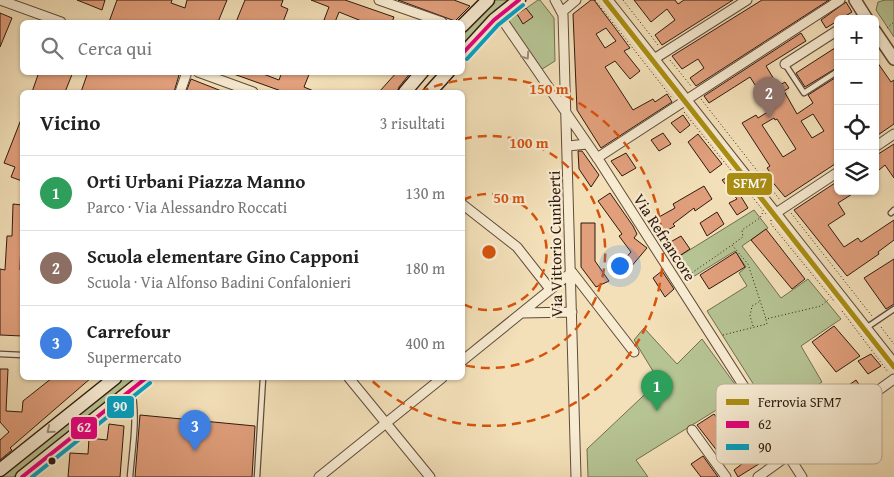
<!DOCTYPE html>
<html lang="it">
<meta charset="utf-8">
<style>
:root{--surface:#fff;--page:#f6f6f6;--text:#222;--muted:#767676;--line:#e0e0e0;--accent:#b45309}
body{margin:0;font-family:"Gentium Book Plus",serif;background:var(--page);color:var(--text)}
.controls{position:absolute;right:15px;top:15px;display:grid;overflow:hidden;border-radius:8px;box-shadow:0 1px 4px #0004}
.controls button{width:45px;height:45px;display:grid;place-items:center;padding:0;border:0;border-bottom:1px solid var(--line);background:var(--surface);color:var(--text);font:25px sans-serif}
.you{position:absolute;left:619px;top:265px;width:18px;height:18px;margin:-12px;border:4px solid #fff;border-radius:50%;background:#1a73e8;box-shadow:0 0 0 8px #1a73e833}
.badge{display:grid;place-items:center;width:32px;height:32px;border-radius:50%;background:var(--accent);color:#fff;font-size:16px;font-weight:700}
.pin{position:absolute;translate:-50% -41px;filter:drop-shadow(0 1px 2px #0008)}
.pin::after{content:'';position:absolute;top:26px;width:18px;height:15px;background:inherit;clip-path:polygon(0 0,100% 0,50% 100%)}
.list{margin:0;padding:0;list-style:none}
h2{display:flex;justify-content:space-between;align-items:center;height:65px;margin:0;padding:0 20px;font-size:21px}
h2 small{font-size:16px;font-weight:400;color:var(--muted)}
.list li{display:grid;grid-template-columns:32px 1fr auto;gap:15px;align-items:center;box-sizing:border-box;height:75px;padding:0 20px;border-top:1px solid var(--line)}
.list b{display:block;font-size:19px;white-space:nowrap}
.list p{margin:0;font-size:16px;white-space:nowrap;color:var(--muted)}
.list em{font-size:16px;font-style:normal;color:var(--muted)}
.icon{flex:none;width:28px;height:28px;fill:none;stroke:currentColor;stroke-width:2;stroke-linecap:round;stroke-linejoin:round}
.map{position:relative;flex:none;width:894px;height:477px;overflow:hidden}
.search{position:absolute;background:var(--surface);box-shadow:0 1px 4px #0004;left:20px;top:20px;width:445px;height:55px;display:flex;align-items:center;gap:12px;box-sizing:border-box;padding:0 18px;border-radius:8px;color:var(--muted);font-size:19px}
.panel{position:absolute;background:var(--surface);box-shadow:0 1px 4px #0004;left:20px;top:90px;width:445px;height:290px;border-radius:8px}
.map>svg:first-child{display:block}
.green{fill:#b6c393;stroke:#726e51}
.building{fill:#e19f7c;stroke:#2f190f;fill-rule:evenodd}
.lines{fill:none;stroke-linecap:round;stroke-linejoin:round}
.service-casing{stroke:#604b3a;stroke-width:7}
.minor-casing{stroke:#604b3a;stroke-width:11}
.tertiary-casing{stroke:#604b3a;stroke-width:14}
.secondary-casing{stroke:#2f190f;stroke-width:15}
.path{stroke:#2f190f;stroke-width:1;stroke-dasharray:1 2.5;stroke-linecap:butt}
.service{stroke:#f7ebd2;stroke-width:4.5}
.minor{stroke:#f7ebd2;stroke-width:9}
.tertiary{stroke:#f7ebd2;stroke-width:11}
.secondary{stroke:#f7ebd2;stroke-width:12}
.bus-1-casing{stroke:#f7ebd2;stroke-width:8}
.bus-2-casing{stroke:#f7ebd2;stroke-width:8}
.bus-1{stroke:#e5007d;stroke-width:4}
.bus-2{stroke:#02a2c4;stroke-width:4}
.rail-1-casing{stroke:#f7ebd2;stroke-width:9}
.rail-1{stroke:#aa8e11;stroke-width:5}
.oneway{stroke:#9d8c7a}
.ring{fill:none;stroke:#d6530c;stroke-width:2.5;stroke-dasharray:9 6}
.bus-dot{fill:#2f190f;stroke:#f7ebd2;stroke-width:2}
.labels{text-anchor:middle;stroke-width:4.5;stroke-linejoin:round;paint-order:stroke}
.street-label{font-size:16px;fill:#2f190f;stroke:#f7ebd2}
.key{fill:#f7ebd2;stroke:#bbac98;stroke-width:1}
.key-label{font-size:14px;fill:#2f190f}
.centre{fill:#d6530c;stroke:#f7ebd2;stroke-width:2.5}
.ring-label{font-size:15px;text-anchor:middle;font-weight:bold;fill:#d6530c;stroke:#f7ebd2;stroke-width:4.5;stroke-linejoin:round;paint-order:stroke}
.line-badge{stroke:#f7ebd2;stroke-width:2}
.badge-label{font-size:14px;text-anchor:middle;font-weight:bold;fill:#fff}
</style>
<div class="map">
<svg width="894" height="477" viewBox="0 0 894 477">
<rect width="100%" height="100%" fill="#f3e0b9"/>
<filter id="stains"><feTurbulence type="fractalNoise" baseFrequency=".004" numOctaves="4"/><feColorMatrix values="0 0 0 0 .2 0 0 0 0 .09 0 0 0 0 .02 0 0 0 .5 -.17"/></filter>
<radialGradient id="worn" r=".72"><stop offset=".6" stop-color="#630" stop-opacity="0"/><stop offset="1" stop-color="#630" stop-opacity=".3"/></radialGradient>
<path class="green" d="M493,0H510L495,10L463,47V32Z
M538,0H540L554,18L555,61L539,71L508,21Z
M885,0H894V37L876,10L878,2Z
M754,210L768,228L742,246L781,298L808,279L841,319L801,346L822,382L773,415L707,311L747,286L739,273L746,267L735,251L688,280L675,259Z
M644,328L677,364L702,339L742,394L636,460L648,477H588L587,449L659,381L634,340Z
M122,378H137L13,477H0Z"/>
<path class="building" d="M77,0H105L102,10Z
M117,0H172L171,3L185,8L187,0H227L218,22H109Z
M245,0H283L281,6L288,9L283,22H236Z
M311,0H345L394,17L392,22H364L339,12L335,22H332L324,20L329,7Z
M398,0H454L470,6L455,21Z
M591,0H594L630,48L624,51L640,71L630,79L615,61L605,67L633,110L653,99L655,102L667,94L672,102L601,148L577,110L573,14ZM606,28L616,41L605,48L596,34Z
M634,0H675L678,4L684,0H733L662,45L655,35L675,20L667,9L651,22Z
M762,0H829L696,86L690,78L704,68L698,59L682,69L672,56Z
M846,2L852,12L826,28L821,20Z
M526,8L533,17L523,24L517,14Z
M0,13L12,18L0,47Z
M801,33L806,41L766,66L778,86L785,82L789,88L784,91L797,114L813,103L808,95L838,76V162L785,197L770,179L773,177L767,168L770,166L742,123L756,115L758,118L771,110L750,77L709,103L704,96ZM813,114L824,131L812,138L801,121ZM774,118L775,120L777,119L796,149L783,157L762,125Z
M838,46V67L805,87L796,73Z
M875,59L891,82L894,80V124L875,137Z
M39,72H73L65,92H32Z
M88,72H172L179,75L174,92H81Z
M228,72H258L279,80L282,72H310L304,87L316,92H284Z
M397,72H411L399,87L397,92H379Z
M191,79L224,92H186Z
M683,115L690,125L680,133L671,123Z
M22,117V181L11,177L15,167L4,163Z
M663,133L671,144L659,151L651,140Z
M698,134L722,164L710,173L688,142Z
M894,144V178L885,165L879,170L875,164V156Z
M578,151H582L599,175L591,187L579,169Z
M626,153L636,168L622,176L611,161Z
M730,176L740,188L737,190L748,208L737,215L729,203L737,199L722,180Z
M838,181V191H857L838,203L845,214L828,225L844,247L858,238L861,242L894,220V240L878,252L879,254L847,276L794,210Z
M704,186L712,199L695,211L694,208L673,224L675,226L659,235L650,222L675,208L673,204Z
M610,193L633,226L637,234L634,238L647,248L630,268L622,262L631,252L619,236L622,234L598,201Z
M13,204L22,205L20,270H22V336L0,335V269L5,270L7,236H12Z
M717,212L724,224L707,236L700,223Z
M581,223H595V261L609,281L596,287L581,267Z
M766,229L805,279L792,289L751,240Z
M681,236L690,249L676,258L667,244Z
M736,252L745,267L709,289L700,275Z
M894,259V304L886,309L864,278Z
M662,271L674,289L665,297L653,278Z
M834,326L860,356L836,372L812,342Z
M871,354L881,366L868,374L858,361Z
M0,369H8L6,411L22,412L23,401L52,378H91L10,448L12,450L0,460V440L9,432L0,422Z
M856,380L864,392L818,423L812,411Z
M714,414L721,423L716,426L736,454L725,461L697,425Z
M140,415L255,426L252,477H135Z
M109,424L124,426L120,477H68L70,453L88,454L89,438L107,440Z
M772,441L778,452L738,477L734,470Z
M703,456L718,477H701L691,464Z"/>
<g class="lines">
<g class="service-casing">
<path id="service" d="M785,64L804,93L838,71
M891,213L894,210
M866,328L894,309
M0,354L22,355
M130,477C132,450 138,418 132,391
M257,477L263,378"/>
</g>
<g class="minor-casing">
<path id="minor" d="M0,0L61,22
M379,0L442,22
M555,0L563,15L576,477
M608,0L894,363
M563,11L576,0
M499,15L600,162L802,477
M654,59L747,0
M785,64L838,30
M198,72L253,92
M180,92L187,72
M568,146L587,144
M875,147L894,134
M597,158L840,0
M462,204L517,247L550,289
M776,213L838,172
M522,313L572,312
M462,361L572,272L634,352
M349,378L430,477
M692,430L726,477
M319,477L442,378
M758,477L894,379"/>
</g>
<g class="tertiary-casing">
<path id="tertiary" d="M855,0L867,19
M875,31L894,59"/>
</g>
<g class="secondary-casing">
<path id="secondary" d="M462,26L488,0
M462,55L494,20L519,0
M405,92L422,72
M430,92L448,72
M0,470L115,378
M22,477L146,378"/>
</g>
<path class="path" d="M595,0L672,98
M623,0L658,45
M887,28L894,22
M670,60L691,86
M701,99L780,200
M684,112L766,214
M791,213L872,316
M771,220V224L834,301
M733,244L743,237L742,230L760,218L763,212
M686,277L732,245L748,264L766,319
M842,311L888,372
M753,326L750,316L752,306L759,302
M881,327L894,344
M723,335L767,324L766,319L821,306L829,299"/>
<use href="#service" class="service"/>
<use href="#minor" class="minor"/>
<use href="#tertiary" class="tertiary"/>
<use href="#secondary" class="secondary"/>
<g class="bus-1-casing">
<path id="bus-1" d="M462,54L494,20L519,0
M22,477L146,378"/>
</g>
<g class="bus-2-casing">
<path id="bus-2" d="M467,59L498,25L523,5
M32,477L150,383"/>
</g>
<use href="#bus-1" class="bus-1"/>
<use href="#bus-2" class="bus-2"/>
<g class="rail-1-casing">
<path id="rail-1" d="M605,0L894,367"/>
</g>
<use href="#rail-1" class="rail-1"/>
</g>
<defs><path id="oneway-chevron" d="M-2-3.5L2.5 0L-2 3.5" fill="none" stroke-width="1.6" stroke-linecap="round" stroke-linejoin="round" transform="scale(1.25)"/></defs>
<g class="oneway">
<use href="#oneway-chevron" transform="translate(526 56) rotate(56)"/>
<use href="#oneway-chevron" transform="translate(50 430) rotate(141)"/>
</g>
<g class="ring">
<path d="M463 200A58 58 0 1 1 463 304"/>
<path d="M463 139A116 116 0 1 1 463 365"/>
<path d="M420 92A174 174 0 1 1 369 378"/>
</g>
<circle class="bus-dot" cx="52" cy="461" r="4.5"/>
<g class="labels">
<g class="street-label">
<text transform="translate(665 237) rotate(57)" y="6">Via Refrancore</text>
<text transform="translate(555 244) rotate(-91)" y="6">Via Vittorio Cuniberti</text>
</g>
</g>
<rect x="716" y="384" width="166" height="80" rx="8" class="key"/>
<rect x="726" y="399" width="23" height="6" fill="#aa8e11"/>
<rect x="726" y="421" width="23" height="7" fill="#e5007d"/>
<rect x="726" y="444" width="23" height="6" fill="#02a2c4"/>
<g class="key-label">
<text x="758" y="407">Ferrovia SFM7</text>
<text x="758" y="429">62</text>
<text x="758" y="452">90</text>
</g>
<circle cx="489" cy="252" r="8" class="centre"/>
<g class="ring-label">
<text x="549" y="94">150 m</text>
<text x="529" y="148">100 m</text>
<text x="509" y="203">50 m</text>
</g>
<g class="line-badge">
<rect x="726" y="172" width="47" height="24" rx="5" fill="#aa8e11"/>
<rect x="106" y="395" width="29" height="24" rx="5" fill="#02a2c4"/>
<rect x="70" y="416" width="28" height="24" rx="5" fill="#e5007d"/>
</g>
<g class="badge-label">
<text x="750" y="188">SFM7</text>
<text x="120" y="411">90</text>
<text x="84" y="432">62</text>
</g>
<rect width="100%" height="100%" filter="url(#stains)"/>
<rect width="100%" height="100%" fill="url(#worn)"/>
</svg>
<div class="controls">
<button>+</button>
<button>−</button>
<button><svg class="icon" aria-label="locate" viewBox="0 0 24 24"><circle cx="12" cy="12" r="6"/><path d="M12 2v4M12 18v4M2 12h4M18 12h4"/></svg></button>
<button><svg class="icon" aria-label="layers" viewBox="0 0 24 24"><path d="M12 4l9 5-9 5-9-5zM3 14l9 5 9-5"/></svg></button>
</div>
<div class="you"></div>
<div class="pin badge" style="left:657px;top:411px;background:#2e9e5b">1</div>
<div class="pin badge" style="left:769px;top:118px;background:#8d6e63">2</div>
<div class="pin badge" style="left:195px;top:451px;background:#3f7fe0">3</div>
<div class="search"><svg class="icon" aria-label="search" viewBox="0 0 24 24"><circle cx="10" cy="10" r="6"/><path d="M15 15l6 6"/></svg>Cerca qui</div>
<section class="panel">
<h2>Vicino<small>3 risultati</small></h2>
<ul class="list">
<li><span class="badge" style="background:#2e9e5b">1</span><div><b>Orti Urbani Piazza Manno</b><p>Parco · Via Alessandro Roccati</p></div><em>130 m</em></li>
<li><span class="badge" style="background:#8d6e63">2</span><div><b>Scuola elementare Gino Capponi</b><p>Scuola · Via Alfonso Badini Confalonieri</p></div><em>180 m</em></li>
<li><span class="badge" style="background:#3f7fe0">3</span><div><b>Carrefour</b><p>Supermercato</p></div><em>400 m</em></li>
</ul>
</section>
</div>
